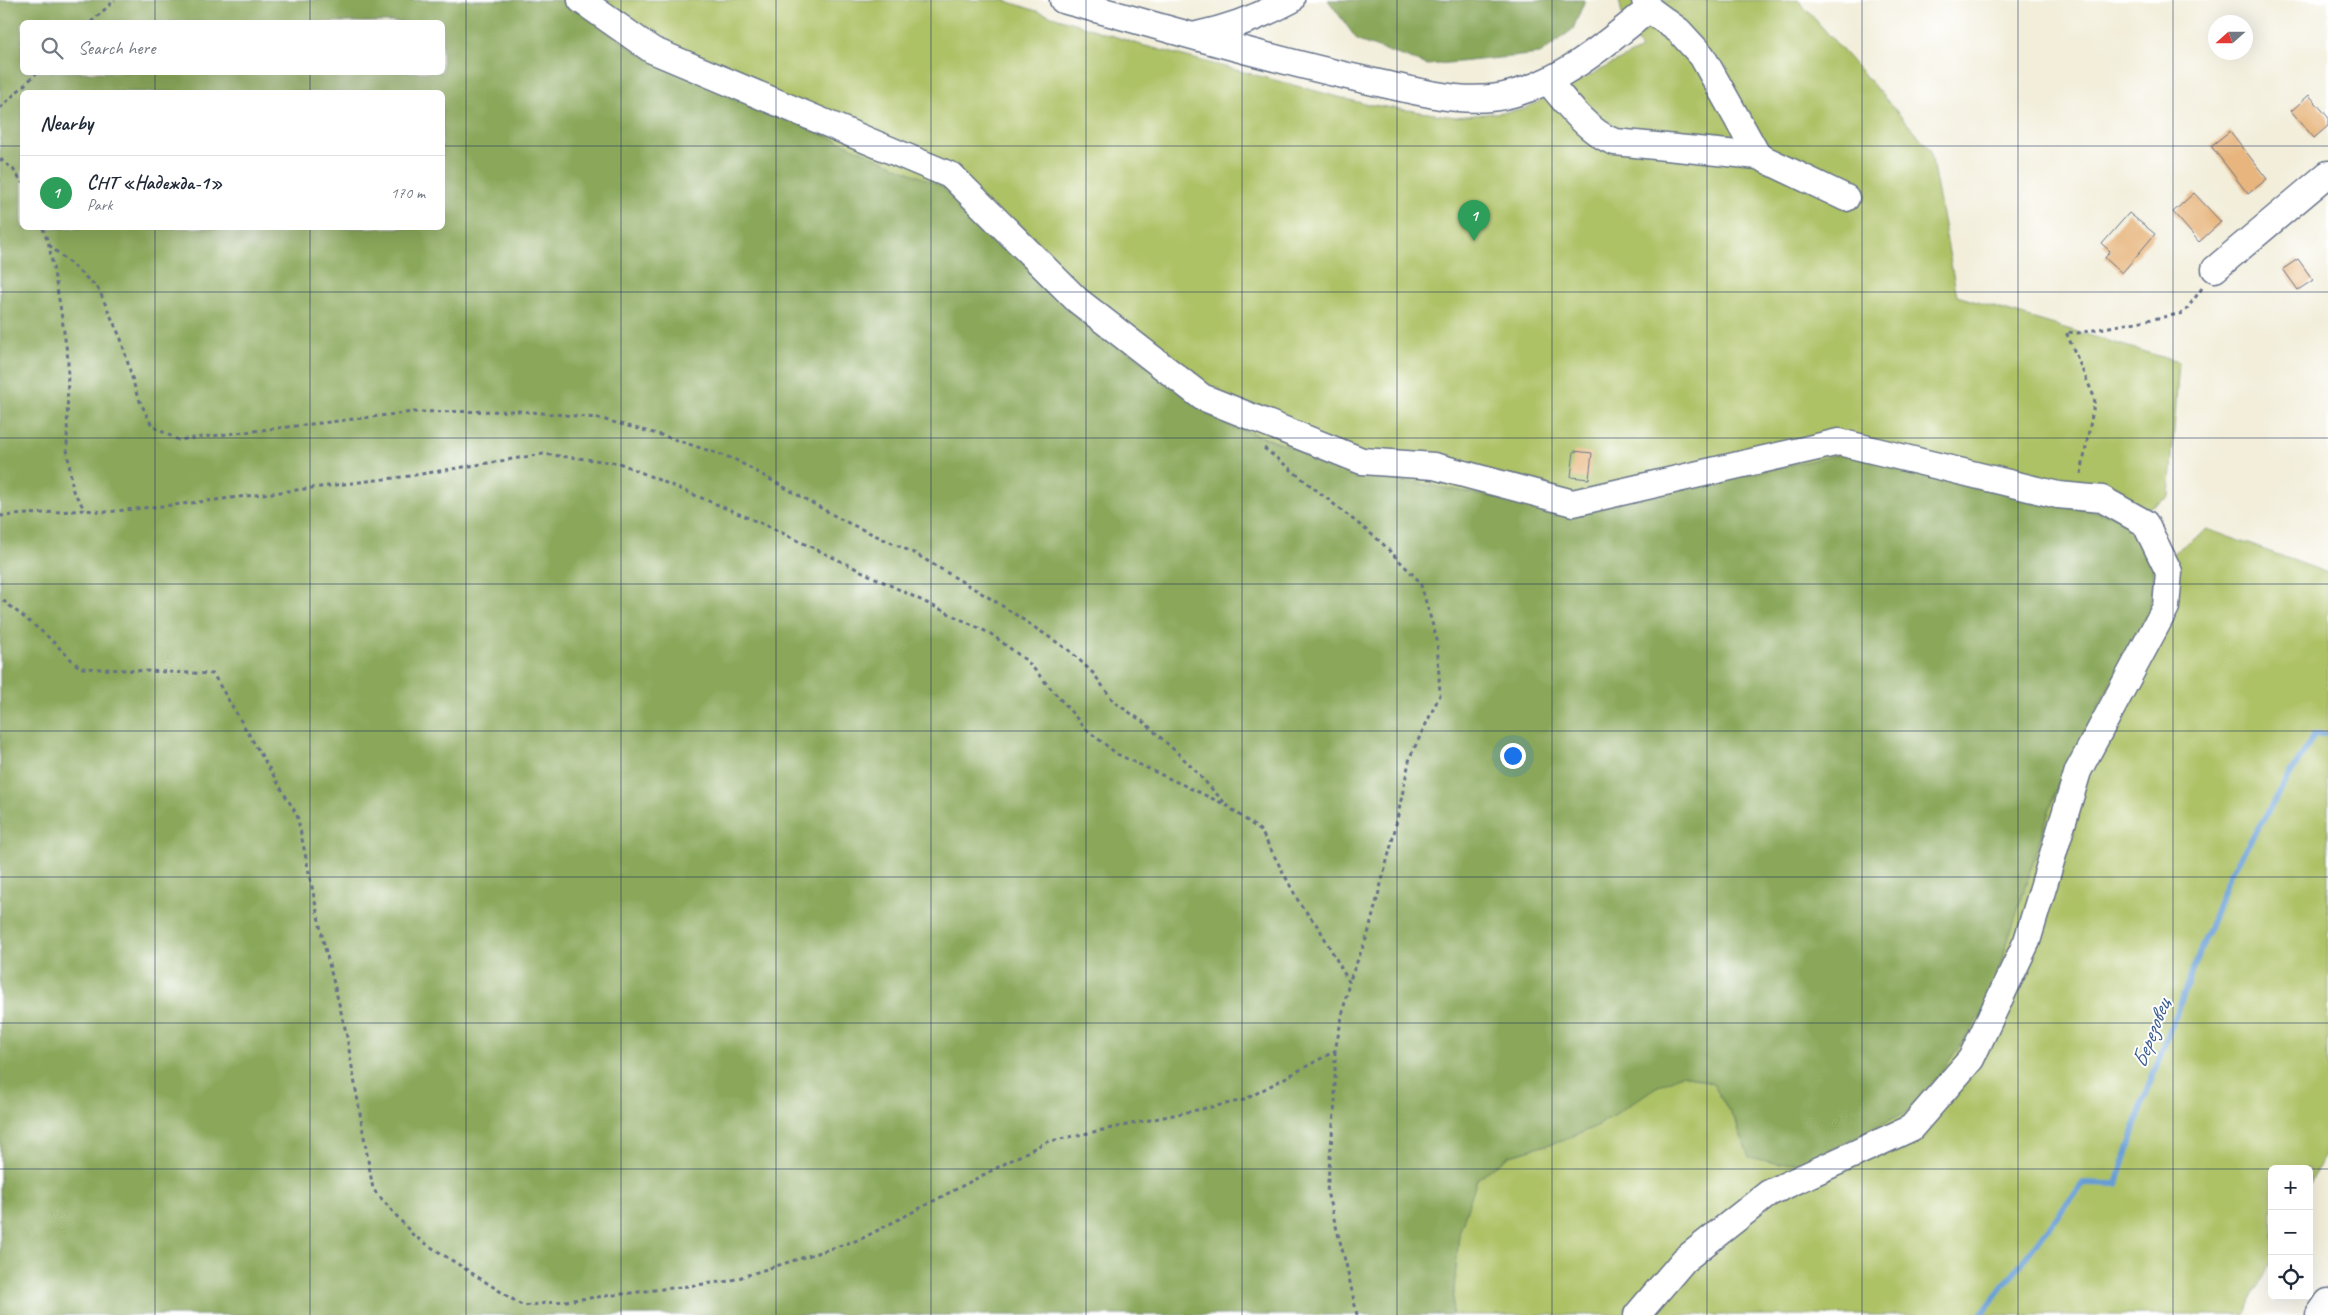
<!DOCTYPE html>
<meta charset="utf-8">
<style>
:root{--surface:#fff;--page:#f2f2f3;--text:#1f2937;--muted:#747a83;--line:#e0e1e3;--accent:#c8321e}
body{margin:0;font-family:Caveat,sans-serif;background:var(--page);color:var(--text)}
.controls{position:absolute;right:15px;bottom:15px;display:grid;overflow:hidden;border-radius:8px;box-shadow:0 5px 20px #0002}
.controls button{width:45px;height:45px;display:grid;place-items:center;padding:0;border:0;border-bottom:1px solid var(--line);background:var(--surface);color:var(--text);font:25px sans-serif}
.compass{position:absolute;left:2208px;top:15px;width:45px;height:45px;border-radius:50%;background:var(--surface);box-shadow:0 5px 20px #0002;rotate:249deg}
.you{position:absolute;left:1512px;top:755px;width:18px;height:18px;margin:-12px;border:4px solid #fff;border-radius:50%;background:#1a73e8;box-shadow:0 0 0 8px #1a73e833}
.badge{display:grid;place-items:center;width:32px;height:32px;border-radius:50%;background:var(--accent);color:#fff;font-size:16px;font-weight:700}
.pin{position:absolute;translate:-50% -41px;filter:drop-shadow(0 1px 2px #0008)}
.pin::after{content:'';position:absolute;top:26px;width:18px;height:15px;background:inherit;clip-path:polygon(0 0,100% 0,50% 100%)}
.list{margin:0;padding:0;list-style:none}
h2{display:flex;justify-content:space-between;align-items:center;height:65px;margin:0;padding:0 20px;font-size:21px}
h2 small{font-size:16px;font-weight:400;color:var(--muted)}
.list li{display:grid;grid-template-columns:32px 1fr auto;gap:15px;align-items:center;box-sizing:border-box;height:75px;padding:0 20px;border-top:1px solid var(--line)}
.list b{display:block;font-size:19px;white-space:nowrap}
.list p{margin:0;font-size:16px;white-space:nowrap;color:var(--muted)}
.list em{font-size:16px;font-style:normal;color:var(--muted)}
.icon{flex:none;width:28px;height:28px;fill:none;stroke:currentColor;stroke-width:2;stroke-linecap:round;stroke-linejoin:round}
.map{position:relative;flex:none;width:2328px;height:1315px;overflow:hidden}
.search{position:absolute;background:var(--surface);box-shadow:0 5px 20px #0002;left:20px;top:20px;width:425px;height:55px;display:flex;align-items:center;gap:12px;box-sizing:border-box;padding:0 18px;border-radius:8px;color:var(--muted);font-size:19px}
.panel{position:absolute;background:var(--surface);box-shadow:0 5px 20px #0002;left:20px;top:90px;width:425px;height:140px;border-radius:8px}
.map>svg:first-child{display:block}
.green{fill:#adc165;stroke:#647862}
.forest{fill:#8aa75a;stroke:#526b5c;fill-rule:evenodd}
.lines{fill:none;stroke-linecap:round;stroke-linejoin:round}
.stream{stroke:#669ed4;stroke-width:6}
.building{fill:#e7b57d}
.minor-casing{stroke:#667289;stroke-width:29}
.path{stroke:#667289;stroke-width:3;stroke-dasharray:4 4;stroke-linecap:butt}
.minor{stroke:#fff;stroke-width:26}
.grid{fill:none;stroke:#1b2f5e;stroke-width:1;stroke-opacity:0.55}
.labels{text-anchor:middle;stroke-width:4;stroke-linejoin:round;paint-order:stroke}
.water-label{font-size:22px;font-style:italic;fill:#395b8d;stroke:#fff}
</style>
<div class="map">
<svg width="2328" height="1315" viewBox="0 0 2328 1315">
<rect width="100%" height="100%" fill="#fff"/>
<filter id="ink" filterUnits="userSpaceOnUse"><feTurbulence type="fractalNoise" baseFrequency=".02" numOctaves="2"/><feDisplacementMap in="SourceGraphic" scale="10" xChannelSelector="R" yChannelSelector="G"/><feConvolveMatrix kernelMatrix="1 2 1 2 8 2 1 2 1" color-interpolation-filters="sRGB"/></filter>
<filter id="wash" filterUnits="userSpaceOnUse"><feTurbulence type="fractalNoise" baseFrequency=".0096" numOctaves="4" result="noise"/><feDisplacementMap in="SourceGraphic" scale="20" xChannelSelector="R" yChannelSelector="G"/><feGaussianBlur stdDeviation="1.12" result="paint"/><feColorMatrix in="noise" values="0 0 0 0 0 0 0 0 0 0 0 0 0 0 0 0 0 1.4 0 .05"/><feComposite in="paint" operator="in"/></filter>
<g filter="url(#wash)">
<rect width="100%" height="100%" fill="#f2eeda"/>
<path class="green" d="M562,0H1003L1138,44L1365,104L1456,117L1522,110L1641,49L1623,18L1619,0H1798L1930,149L1957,296L2179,362L2169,497L2127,519L1572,511L1370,475L1220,422L1079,313L638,53Z
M2207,529L2328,573V1149L2309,1186V1169H2272V1261L2244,1315H1452L1459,1233L1477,1179L1510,1155L1561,1141L1599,1125L1656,1087L1683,1074L1713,1084L1736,1123L1750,1157L1986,1009L2059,780L2150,609L2153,567Z"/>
<path class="forest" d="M0,0H562L638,53L941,186L1079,313L1220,422L1370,475L1572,511L1842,454L2127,519L2153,567L2150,609L2059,780L1986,1009L1916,1107L1808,1161L1779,1164L1749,1157L1736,1123L1713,1084L1683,1074L1656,1087L1599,1125L1561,1141L1510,1155L1477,1179L1459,1233L1452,1315H0ZM22,22H442V72H22ZM22,92H442V228H22Z
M1328,0H1585L1573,29L1540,54L1428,65L1358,41Z"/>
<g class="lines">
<path class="stream" d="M1981,1315L2083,1183L2117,1184L2145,1095L2229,876L2315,734H2328"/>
</g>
<g id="blocks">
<path class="building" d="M2309,95L2328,117V126L2314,138L2291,111Z
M2230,131L2267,179L2248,194L2211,146Z
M2194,193L2221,222L2199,242L2173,212Z
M2129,213L2155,234L2122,273L2105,258L2110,251L2102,244Z
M2298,259L2313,280L2298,290L2283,269Z
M1574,451L1592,453L1589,479L1571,477Z"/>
</g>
</g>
<g filter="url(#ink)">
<use href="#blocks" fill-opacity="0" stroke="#667289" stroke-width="1"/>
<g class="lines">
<g class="minor-casing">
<path id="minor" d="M581,0L652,50L952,176L1077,300L1202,397L1362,461L1434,466L1573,503L1839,442L2058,495L2102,499L2145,523L2169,572L2166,607L2078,771L2027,941L1971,1059L1911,1128L1769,1193L1684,1260L1637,1315
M1063,0C1166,28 1269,59 1374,82C1419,91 1466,107 1512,94C1565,80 1607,43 1649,9
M1645,0L1649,9L1679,31L1702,56L1758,156
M1197,35C1231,28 1261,16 1291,0
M1549,82C1565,102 1590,134 1615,142L1758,156L1846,198
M2215,269L2328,174
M2319,1315L2328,1302"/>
</g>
<path class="path" d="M91,22L115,0
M0,108L38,72
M0,159L13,169L22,183
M43,228L49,245L60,305L68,359L67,449L73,491L85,510
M49,245L98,288L121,339L137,395L152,426L178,440L413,412L519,411L598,418L661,435L734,459L844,521L914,553L998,603L1070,651L1094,674L1114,702L1145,723L1186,761L1224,802
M1264,448L1381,542L1420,582L1437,640L1440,695L1410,757L1394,834L1368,934L1349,982
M2081,474L2095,399L2066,332L2078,333L2184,313L2202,288
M0,516L85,510L106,512L191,503L409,476L543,454L619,463L770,527L991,634L1027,661L1086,729L1117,754L1226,805L1261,831L1300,904L1319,928L1349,982L1335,1051L1244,1100L1046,1142L861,1239L729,1281L523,1306L414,1236L373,1189L346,1032L323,940L297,815L213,674L80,668L46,635L0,598
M1335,1051V1102L1327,1192L1347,1268L1357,1315"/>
<use href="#minor" class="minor"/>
</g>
</g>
<path class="grid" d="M155,0V22M310,0V22M466,0V1315M621,0V1315M776,0V1315M931,0V1315M1086,0V1315M1242,0V1315M1397,0V1315M1552,0V1315M1707,0V1315M1862,0V1315M2018,0V1315M2173,0V1315M155,72V92M310,72V92M0,146H22M442,146H2328M155,228V1315M310,228V1315M0,292H2328M0,438H2328M0,584H2328M0,731H2328M0,877H2328M0,1023H2328M0,1169H2272M2309,1169H2328"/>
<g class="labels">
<g class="water-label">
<text transform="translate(2150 1033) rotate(-69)" y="8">Березовец</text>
</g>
</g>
</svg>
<div class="controls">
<button>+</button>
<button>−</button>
<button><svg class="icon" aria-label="locate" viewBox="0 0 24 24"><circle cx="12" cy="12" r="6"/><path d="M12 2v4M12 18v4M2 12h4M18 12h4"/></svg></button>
</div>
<svg class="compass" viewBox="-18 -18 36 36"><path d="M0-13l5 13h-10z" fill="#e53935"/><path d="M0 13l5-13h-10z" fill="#747a83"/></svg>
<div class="you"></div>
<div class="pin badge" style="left:1474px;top:241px;background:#2e9e5b">1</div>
<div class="search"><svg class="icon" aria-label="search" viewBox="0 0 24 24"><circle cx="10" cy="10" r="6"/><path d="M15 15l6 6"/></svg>Search here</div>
<section class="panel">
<h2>Nearby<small></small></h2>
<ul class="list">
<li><span class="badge" style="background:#2e9e5b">1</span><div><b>СНТ «Надежда-1»</b><p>Park</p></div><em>170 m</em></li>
</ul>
</section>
</div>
